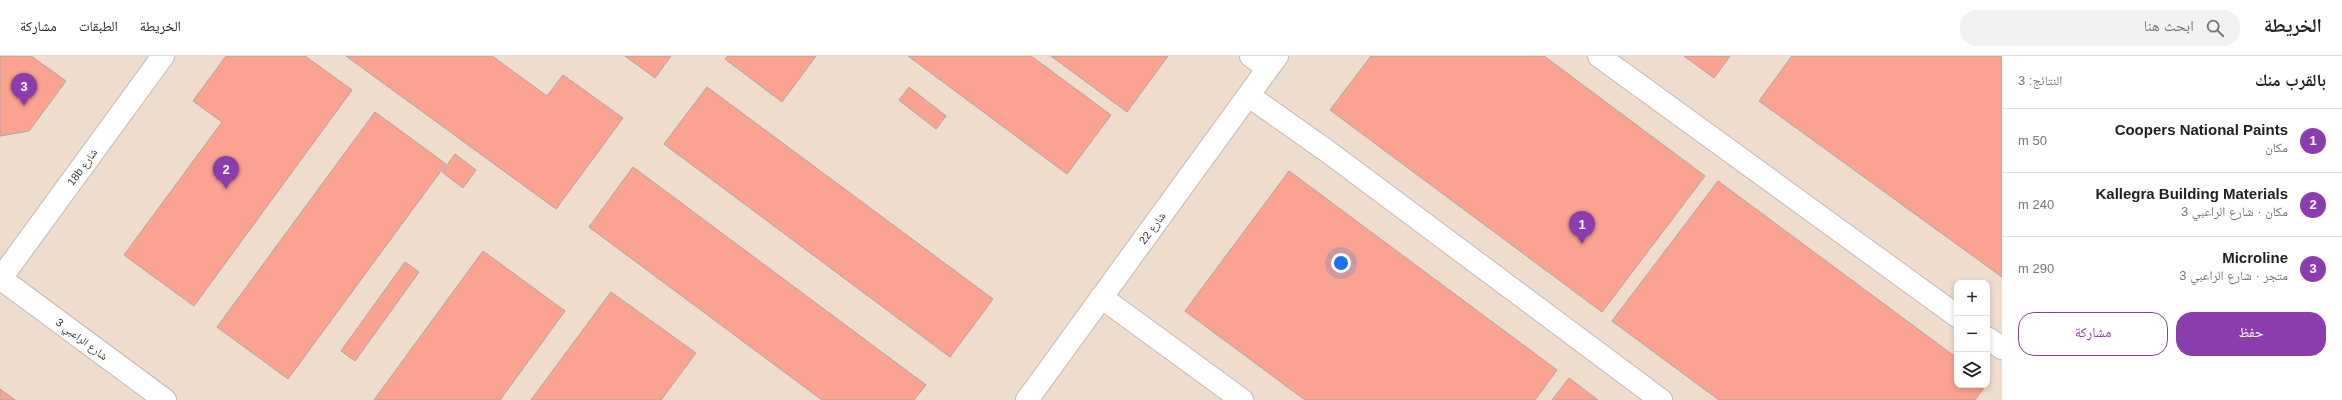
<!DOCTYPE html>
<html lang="ar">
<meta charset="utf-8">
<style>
:root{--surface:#fff;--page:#f2f2f2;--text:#222;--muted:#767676;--line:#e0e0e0;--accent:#8c3dad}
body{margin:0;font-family:Helvetica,"Noto Naskh Arabic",sans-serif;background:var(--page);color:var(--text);direction:rtl}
.controls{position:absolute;right:12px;bottom:12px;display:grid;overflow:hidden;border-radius:8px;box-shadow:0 2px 6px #0003}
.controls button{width:36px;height:36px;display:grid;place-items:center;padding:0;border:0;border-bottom:1px solid var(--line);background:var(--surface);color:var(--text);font:20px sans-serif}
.you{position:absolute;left:1341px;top:207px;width:14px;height:14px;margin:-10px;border:3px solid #fff;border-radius:50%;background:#1a73e8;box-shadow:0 0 0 6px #1a73e833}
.badge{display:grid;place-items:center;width:26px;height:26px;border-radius:50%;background:var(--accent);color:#fff;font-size:13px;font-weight:700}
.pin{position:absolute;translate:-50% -33px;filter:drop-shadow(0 1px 2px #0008)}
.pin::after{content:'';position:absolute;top:21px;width:14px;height:12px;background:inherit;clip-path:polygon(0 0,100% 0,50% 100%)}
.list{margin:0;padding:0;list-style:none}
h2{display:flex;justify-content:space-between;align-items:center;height:52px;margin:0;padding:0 16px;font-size:17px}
h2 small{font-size:13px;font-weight:400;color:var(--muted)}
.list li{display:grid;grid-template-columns:26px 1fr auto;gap:12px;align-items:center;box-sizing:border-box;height:64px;padding:0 16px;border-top:1px solid var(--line)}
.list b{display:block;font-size:15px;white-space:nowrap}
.list p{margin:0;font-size:13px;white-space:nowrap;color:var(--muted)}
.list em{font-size:13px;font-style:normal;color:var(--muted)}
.actions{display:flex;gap:8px;padding:12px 16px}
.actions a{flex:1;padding:9px 0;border:1px solid var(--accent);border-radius:16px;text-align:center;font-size:14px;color:var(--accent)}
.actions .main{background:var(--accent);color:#fff}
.icon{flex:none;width:22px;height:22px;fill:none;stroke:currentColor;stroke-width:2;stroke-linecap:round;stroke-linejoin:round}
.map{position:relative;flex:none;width:2002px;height:344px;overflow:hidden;direction:ltr}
header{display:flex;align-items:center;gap:24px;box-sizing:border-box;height:56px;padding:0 20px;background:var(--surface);border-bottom:1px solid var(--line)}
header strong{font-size:19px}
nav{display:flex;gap:22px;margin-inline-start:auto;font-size:14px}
.search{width:280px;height:36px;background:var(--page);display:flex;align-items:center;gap:10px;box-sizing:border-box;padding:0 14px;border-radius:16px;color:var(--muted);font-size:15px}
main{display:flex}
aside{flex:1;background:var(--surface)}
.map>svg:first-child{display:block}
.built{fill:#eedccd;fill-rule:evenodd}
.building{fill:#fba390;stroke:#b3a39f}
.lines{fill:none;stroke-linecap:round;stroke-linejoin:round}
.minor-casing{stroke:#c5b9af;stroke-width:24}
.minor{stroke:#fff;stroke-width:22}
.labels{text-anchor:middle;stroke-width:3;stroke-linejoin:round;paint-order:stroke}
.street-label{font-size:11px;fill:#36312d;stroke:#fff}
</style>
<header>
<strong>الخريطة</strong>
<div class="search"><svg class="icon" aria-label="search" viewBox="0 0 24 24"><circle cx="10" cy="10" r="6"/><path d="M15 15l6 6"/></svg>ابحث هنا</div>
<nav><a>الخريطة</a><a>الطبقات</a><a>مشاركة</a></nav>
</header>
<main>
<aside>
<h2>بالقرب منك<small>النتائج: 3</small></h2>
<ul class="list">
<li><span class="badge">1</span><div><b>Coopers National Paints</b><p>مكان</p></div><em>50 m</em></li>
<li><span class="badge">2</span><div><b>Kallegra Building Materials</b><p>مكان · شارع الراعبي 3</p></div><em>240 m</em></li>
<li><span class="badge">3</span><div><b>Microline</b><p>متجر · شارع الراعبي 3</p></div><em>290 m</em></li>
</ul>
<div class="actions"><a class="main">حفظ</a><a>مشاركة</a></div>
</aside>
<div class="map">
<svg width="2002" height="344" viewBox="0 0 2002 344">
<rect width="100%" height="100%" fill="#f8ebe1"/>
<path class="built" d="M0,0H2002V344H0ZM1957,227H1987V329H1957Z"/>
<path class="building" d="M0,0H31L66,25L29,75L0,80Z
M226,0H305L352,34L194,250L124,199L222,66L193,45Z
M346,0H492L547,40L563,19L623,62L556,153Z
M625,0H671L655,22Z
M728,0H816L782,46L725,3Z
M908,0H1031L1111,59L1067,118Z
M1051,0H1168L1127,56Z
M1371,0H1544L1705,120L1602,256L1330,54Z
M1684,0H1730L1714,22Z
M1792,0H2002V221L1759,45Z
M707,31L993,243L950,301L664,88Z
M909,31L946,60L936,73L899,44Z
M375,56L446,108L288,323L217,271Z
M455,98L476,114L463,132L442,116Z
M633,111L926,329L914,344H822L589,171Z
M1289,115L1557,314L1535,344H1305L1185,255Z
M1718,125L1957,302V329H1986L1975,344H1719L1612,265Z
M483,195L565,255L500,344H374Z
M405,206L419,216L355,305L341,295Z
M611,236L696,297L661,344H531Z
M1569,322L1598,344H1552Z
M0,333L15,344H0Z"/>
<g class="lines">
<g class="minor-casing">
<path id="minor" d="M1251,0L1268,12
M1599,0L1957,260
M1249,40L1327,95L1661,344
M0,222L165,344
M1,222L163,0
M1101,241L1242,344
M1987,282L2002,292
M1027,344L1277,0"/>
</g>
<use href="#minor" class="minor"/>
</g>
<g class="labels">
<g class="street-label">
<text transform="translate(82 111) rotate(-54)" y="4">18b شارع</text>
<text transform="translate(1152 172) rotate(-54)" y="4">شارع 22</text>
<text transform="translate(82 283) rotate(37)" y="4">شارع الراعبي 3</text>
</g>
</g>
</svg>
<div class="controls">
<button>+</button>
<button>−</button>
<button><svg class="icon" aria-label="layers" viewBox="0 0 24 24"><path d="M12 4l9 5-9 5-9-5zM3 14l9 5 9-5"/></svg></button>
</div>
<div class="you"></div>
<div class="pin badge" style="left:1582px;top:188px">1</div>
<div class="pin badge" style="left:226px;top:133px">2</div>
<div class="pin badge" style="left:24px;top:50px">3</div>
</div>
</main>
